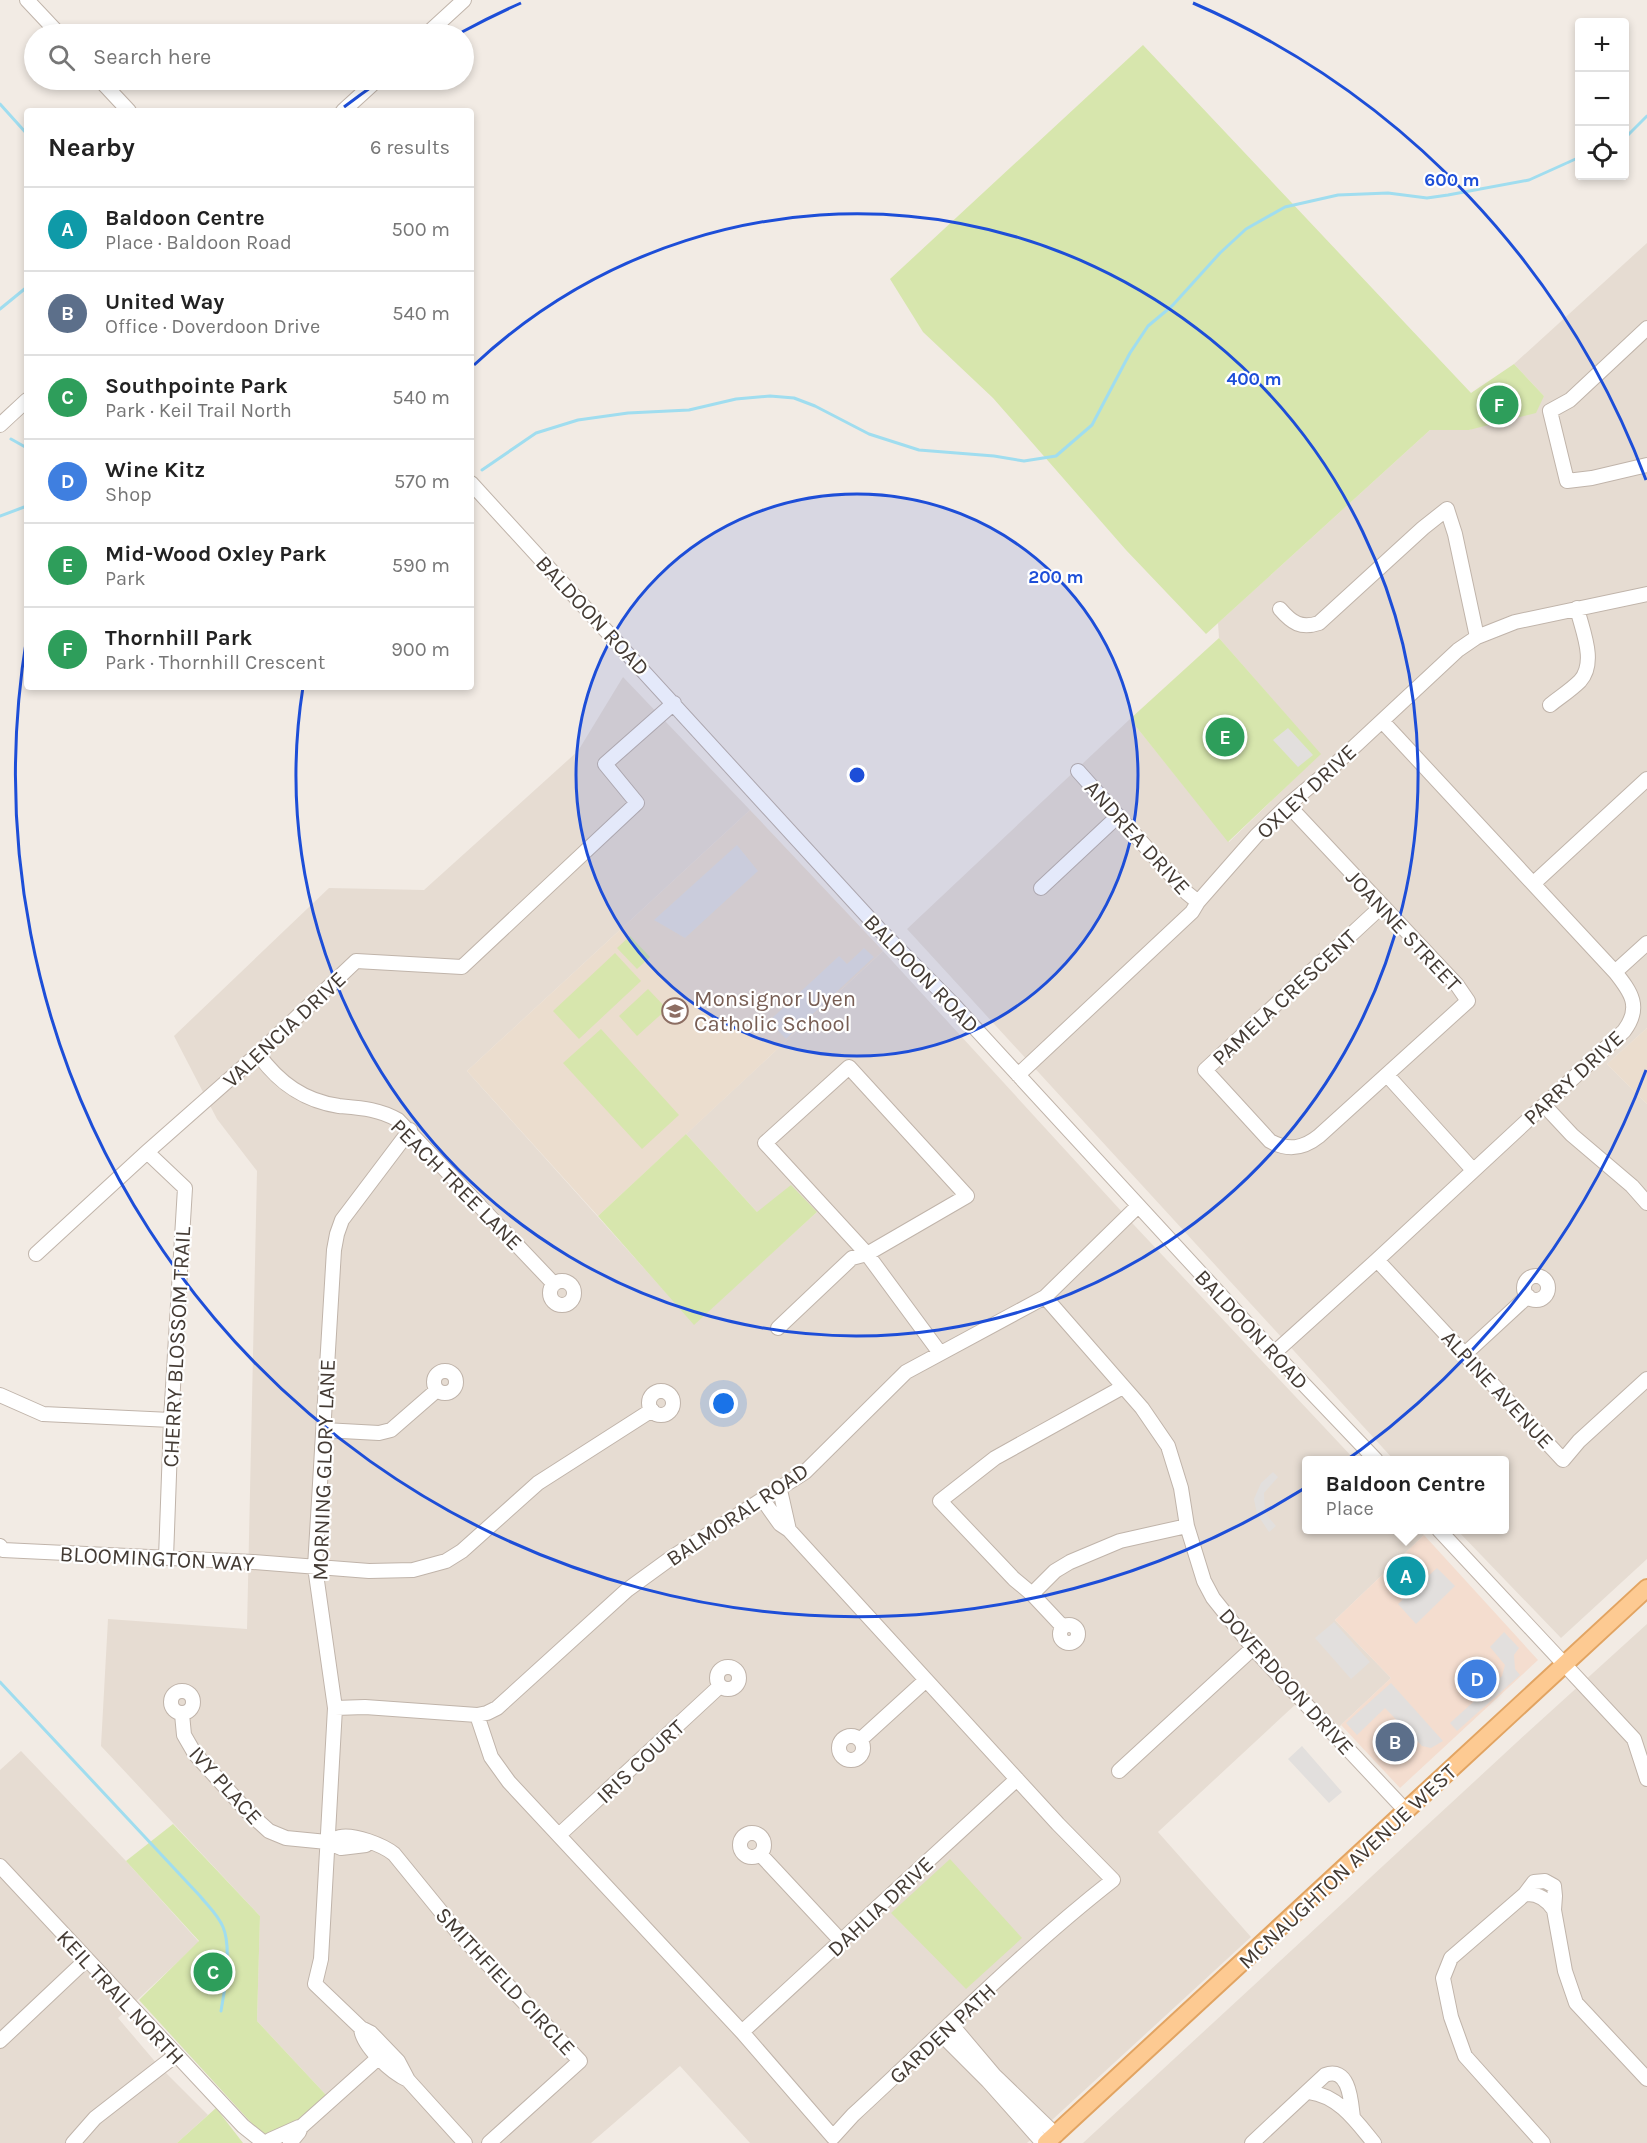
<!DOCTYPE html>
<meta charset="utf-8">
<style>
:root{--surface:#fff;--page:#f2f2f2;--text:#222;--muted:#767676;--line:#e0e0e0;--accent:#2563eb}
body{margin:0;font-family:Karla,sans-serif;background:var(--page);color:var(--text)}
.controls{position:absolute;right:18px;top:18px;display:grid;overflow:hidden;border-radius:6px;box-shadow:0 3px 9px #0003}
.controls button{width:54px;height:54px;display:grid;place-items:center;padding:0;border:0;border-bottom:2px solid var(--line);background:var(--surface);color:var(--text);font:30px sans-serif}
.you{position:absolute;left:724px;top:1404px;width:21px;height:21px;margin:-15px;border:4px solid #fff;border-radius:50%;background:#1a73e8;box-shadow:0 0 0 9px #1a73e833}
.badge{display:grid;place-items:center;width:39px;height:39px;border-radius:50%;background:var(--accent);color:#fff;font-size:20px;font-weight:700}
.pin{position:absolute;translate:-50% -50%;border:3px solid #fff;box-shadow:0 2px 6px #0006}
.popup{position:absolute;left:1302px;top:1456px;width:207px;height:78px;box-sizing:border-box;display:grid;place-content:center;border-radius:6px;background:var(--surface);filter:drop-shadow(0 2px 4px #0005);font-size:20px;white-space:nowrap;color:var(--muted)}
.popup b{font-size:22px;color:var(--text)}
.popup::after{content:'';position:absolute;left:50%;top:100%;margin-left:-12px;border:12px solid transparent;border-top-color:var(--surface)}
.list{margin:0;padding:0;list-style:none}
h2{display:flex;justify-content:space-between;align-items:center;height:78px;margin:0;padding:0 24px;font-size:26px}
h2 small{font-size:20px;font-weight:400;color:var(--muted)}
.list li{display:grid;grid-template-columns:39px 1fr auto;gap:18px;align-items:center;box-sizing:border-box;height:84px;padding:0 24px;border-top:2px solid var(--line)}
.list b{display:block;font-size:22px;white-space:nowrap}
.list p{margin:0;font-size:20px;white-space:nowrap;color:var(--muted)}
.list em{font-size:20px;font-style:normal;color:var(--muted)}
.icon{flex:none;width:33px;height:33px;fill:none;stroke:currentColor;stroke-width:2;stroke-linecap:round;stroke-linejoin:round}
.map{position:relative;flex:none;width:1647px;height:2143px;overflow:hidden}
.search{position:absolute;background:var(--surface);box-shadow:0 3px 9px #0003;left:24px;top:24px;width:450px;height:66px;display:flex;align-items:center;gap:15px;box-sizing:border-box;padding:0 21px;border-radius:33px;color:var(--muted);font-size:22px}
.panel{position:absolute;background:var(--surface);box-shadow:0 3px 9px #0003;left:24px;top:108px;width:450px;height:582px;border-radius:6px}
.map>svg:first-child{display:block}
.residential{fill:#e6dcd2}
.commercial{fill:#f4ddcf}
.education{fill:#ebddce}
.green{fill:#d7e6ad}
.parking{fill:#e2dfdd}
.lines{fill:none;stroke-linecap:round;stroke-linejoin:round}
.stream{stroke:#a0ddef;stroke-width:3}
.minor-casing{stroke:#c0b4aa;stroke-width:16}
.major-casing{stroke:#e2a462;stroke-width:20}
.minor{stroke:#fff;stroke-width:14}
.major{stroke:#fdca92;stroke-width:16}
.ring{fill:none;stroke:#1d4ed8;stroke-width:3}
.labels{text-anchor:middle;stroke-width:4.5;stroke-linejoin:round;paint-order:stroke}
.street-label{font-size:22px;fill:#443b34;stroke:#fff}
.education-label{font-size:22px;fill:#785e54;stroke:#fff;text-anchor:start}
.centre{fill:#1d4ed8;stroke:#fff;stroke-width:3}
.ring-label{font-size:18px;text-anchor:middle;font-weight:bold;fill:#1d4ed8;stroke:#fff;stroke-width:4.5;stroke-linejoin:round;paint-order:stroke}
</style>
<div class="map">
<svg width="1647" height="2143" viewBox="0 0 1647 2143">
<rect width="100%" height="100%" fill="#f2ebe4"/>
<path class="residential" d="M1647,243V1028L1607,1064L1647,1104V1559L1561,1638L1457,1530H1505V1460H1394L907,929L1130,719L1229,842L1320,754L1219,638L1218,623L1430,430H1469L1544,396L1514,364Z
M623,677L750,810L467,1071L694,1324L817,1212H757L686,1134L883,951L1134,1225L1355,1460H1307V1530H1419L1424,1535L1335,1620L1391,1678L1341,1725L1330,1739L1297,1703L1158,1832L1251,1937L1027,2143H750L680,2066L591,2143H297L327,2096L257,2021L260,1916L101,1746L108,1619L247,1629L257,1171L217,1119L174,1036L329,888L424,890L578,751Z
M1647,1624V2143H1083L1528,1732Z
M21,1751L126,1861L199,1942L118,2018L158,2065L208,2115L177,2143H0V1770Z"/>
<path class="commercial" d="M1424,1535L1538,1660L1400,1788L1341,1725L1391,1678L1335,1620Z"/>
<path class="education" d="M750,810L883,951L598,1216L467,1071Z
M1647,1028V1104L1607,1064Z"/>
<path class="green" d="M1143,45L1471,393L1514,364L1544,396L1536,413L1469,430H1430L1206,634L1126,550L993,398L923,332L890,279Z
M1219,638L1321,754L1228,842L1130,719Z
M630,936L650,957L637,969L617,948Z
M615,953L641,981L579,1039L553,1011Z
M648,989L667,1009L637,1036L619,1016Z
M601,1029L679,1115L642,1149L563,1063Z
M686,1134L757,1212L791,1185L817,1212L694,1325L598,1216Z
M173,1824L260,1916L257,2021L327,2096C313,2108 285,2136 266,2134C262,2133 260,2131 257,2129L139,2000L199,1941L126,1861Z
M950,1859L1022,1938L966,1989L891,1913Z
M216,2108L243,2143H177Z"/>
<path class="parking" d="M1288,728L1313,755L1298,767L1273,740Z
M737,845L758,871L685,938L654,920Z
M864,948L874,957L786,1039L769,1021L839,956L847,964Z
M1273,1472L1278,1477L1264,1493L1265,1513L1276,1526L1269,1532L1257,1514L1254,1499L1261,1483Z
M1437,1568L1455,1586L1416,1624L1398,1604Z
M1334,1622L1370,1662L1351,1679L1315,1638Z
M1504,1632L1519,1648L1514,1655L1515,1669L1520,1675L1457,1731L1450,1723L1502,1676L1505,1665L1490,1647Z
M1391,1683L1443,1741L1431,1748L1422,1746L1385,1708L1357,1735L1346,1723Z
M1302,1746L1342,1792L1329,1803L1288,1759Z"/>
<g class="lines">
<path class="stream" d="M0,104L27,134
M1624,139L1647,116
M0,309L27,287
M11,439L27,448
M482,470L536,433L578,420L628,413L689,410L736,399L770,396L794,398L815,406L869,434L919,450L994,456L1024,461L1056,456L1092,425L1130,353L1148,326L1172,306L1220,253L1246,229L1285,207L1338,195L1388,193L1427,198L1448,195L1529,180L1580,157
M0,516L27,506
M0,1682L200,1896C208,1906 218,1915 223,1927C232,1948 225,1989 221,2011"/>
<g class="minor-casing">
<path id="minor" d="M27,0L59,34
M427,34L464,0
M100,80L129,111
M343,111L377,80
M1647,328L1570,400L1550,411L1567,481L1592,478L1647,465
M0,425L27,400
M471,483L879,929L952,1003L1274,1353L1376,1460
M1280,609C1292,623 1301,629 1319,623L1423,528L1447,509L1455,534L1477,637
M1550,705C1560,697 1571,690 1580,681C1597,662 1582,630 1577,608
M1078,771L1187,893L1198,902
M1288,805L1457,985L1468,1001L1319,1136C1303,1149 1288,1151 1270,1141L1205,1070L1382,906
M1534,883L1647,779
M1041,888L1117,817
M1615,972L1647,943
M258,1054C279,1083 304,1101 339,1106C361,1108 379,1109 398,1120L554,1284
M1018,1075L1192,912L1198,902L1256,836L1288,805L1326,773L1458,650L1477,637L1515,622L1647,594
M1387,1075L1473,1170
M1544,1105L1572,1135L1632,1186L1647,1203
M147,1152L185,1188L171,1420L166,1558
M36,1254L147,1152L258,1054L356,961L462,967L637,803L605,764L674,703
M1377,1260L1563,1460L1579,1441L1647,1379
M1524 1288a12 12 0 1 1 24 0a12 12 0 1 1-24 0Z
M550 1293a12 12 0 1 1 24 0a12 12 0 1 1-24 0Z
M1045,1297L1142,1408L1168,1446L1181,1488L1187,1526L1204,1581L1213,1598L1253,1648L1406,1811
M778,1328L852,1258L867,1254L967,1196L849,1067L765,1143L867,1254L940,1353
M1274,1353L1377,1260L1624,1031C1642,1007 1631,992 1615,972L1382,721
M1466,1353L1528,1296
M434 1382a11 11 0 1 1 22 0a11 11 0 1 1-22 0Z
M649 1403a12 12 0 1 1 24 0a12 12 0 1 1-24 0Z
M0,1395L43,1414L171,1420
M324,1430L379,1433L391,1430L437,1390
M780,1490L789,1530
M1439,1530L1634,1739L1647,1779
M0,1546L3,1550L253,1562L369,1571L413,1570L446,1561L462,1551L538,1483L652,1410
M1032,1594L1055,1571L1070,1562L1120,1541L1187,1526
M1060 1634a9 9 0 1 1 18 0a9 9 0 1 1-18 0Z
M1063,1627L1032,1594L1014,1579L940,1501L995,1458L1123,1387
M717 1678a11 11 0 1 1 22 0a11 11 0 1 1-22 0Z
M171 1702a11 11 0 1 1 22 0a11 11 0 1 1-22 0Z
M335,1708L365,1707L477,1715L487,1713L497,1708L627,1590L671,1558L805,1472L906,1372L1045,1297L1138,1206
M182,1714L184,1735L195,1754L248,1812L269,1831L286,1838L327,1842L341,1848L366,1845
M477,1715L491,1757L509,1782L742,2032L833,2137L853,2115C939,2036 1021,1952 1113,1880L1058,1824L789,1530L780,1524L763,1500
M839 1748a12 12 0 1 1 24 0a12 12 0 1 1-24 0Z
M860,1740L926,1680
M1119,1771L1253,1648
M740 1845a12 12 0 1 1 24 0a12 12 0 1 1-24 0Z
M559,1835L720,1686
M327,1842C331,1841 336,1838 340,1837C354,1834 383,1845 394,1854L460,1935L580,2061L489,2143
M760,1854L842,1942
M0,1866L243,2126L263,2142
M1525,1894C1538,1893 1547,1899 1554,1910
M951,2024L994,2075L1056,2135
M361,2028L371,2033L398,2061L408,2080L465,2143
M742,2032L1017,1779
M941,2034L988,2081L1043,2143
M0,2041L86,1960
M408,2080C392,2073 362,2046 361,2028L315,1984L321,1959L335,1708L315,1567L334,1250L337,1234L342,1220L410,1130
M1309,2092C1339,2096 1356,2121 1374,2143
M270,2140L299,2127
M73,2143L95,2118L176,2055
M290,2143L299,2132L301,2127L386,2051
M1252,2143L1325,2075C1350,2066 1351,2102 1353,2118
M1543,2143L1465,2056L1451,2017L1443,1978L1451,1958L1525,1894L1534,1882L1545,1881L1554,1886L1555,1896L1554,1910L1565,1971L1576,2003L1647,2079"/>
</g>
<g class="major-casing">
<path id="major" d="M1046,2143L1647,1588"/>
</g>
<use href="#minor" class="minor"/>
<use href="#major" class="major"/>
</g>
<circle cx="857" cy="775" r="281" fill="#1d4ed8" fill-opacity=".12"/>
<g class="ring">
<circle cx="857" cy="775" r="281"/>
<path d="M474 365A561 561 0 1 1 303 687"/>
<path d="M1646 1070A842 842 0 0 1 27 636M344 107A842 842 0 0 1 380 81M462 32A842 842 0 0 1 521 3M1193 3A842 842 0 0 1 1646 480"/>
</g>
<defs>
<g id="school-ring" transform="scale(1.35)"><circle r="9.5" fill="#fff" stroke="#8d6e63" stroke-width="1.5"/><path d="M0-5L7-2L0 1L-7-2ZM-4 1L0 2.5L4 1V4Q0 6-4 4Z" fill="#8d6e63"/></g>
</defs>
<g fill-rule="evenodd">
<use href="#school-ring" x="675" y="1011"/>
</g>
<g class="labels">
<g class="street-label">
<text transform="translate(593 615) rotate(47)" y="8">BALDOON ROAD</text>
<text transform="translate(1306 791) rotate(-43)" y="8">OXLEY DRIVE</text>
<text transform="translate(1138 837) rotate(48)" y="8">ANDREA DRIVE</text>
<text transform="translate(1404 930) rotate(47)" y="8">JOANNE STREET</text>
<text transform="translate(922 973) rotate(46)" y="8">BALDOON ROAD</text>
<text transform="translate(1284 997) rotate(-43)" y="8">PAMELA CRESCENT</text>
<text transform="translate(284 1029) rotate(-43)" y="8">VALENCIA DRIVE</text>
<text transform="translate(1573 1077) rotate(-43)" y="8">PARRY DRIVE</text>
<text transform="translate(457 1184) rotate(45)" y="8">PEACH TREE LANE</text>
<text transform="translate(1252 1329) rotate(47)" y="8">BALDOON ROAD</text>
<text transform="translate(176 1347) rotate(-87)" y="8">CHERRY BLOSSOM TRAIL</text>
<text transform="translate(1498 1389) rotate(47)" y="8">ALPINE AVENUE</text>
<text transform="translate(323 1470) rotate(-88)" y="8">MORNING GLORY LANE</text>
<text transform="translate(737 1514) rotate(-34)" y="8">BALMORAL ROAD</text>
<text transform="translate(157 1558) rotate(3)" y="8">BLOOMINGTON WAY</text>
<text transform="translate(1287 1681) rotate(48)" y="8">DOVERDOON DRIVE</text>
<text transform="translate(640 1761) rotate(-43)" y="8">IRIS COURT</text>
<text transform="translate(226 1785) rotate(48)" y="8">IVY PLACE</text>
<text transform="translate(1347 1866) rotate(-43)" y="8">MCNAUGHTON AVENUE WEST</text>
<text transform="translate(880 1906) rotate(-43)" y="8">DAHLIA DRIVE</text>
<text transform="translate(506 1981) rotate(47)" y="8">SMITHFIELD CIRCLE</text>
<text transform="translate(121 1997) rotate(47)" y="8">KEIL TRAIL NORTH</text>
<text transform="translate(942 2033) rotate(-43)" y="8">GARDEN PATH</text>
</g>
<g class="education-label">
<text x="694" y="1006">Monsignor Uyen<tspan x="694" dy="25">Catholic School</tspan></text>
</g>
</g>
<circle cx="857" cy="775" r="9" class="centre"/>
<g class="ring-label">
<text x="1452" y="186">600 m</text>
<text x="1254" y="385">400 m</text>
<text x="1056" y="583">200 m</text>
</g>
</svg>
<div class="controls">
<button>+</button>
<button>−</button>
<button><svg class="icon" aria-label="locate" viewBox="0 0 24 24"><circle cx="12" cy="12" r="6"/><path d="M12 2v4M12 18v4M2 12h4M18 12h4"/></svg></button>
</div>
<div class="you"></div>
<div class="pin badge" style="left:1406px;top:1576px;background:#0f9aa8">A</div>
<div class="popup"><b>Baldoon Centre</b>Place</div>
<div class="pin badge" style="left:1395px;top:1742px;background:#5c6f8a">B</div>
<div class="pin badge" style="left:213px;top:1972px;background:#2e9e5b">C</div>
<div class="pin badge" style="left:1477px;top:1679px;background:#3f7fe0">D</div>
<div class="pin badge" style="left:1225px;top:737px;background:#2e9e5b">E</div>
<div class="pin badge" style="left:1499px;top:405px;background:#2e9e5b">F</div>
<div class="search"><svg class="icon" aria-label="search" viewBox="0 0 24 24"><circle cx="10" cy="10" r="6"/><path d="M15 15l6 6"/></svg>Search here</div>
<section class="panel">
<h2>Nearby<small>6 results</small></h2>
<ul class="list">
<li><span class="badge" style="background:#0f9aa8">A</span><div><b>Baldoon Centre</b><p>Place · Baldoon Road</p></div><em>500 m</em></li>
<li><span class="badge" style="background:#5c6f8a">B</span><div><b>United Way</b><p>Office · Doverdoon Drive</p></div><em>540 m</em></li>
<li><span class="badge" style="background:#2e9e5b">C</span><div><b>Southpointe Park</b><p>Park · Keil Trail North</p></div><em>540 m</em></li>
<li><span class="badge" style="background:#3f7fe0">D</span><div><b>Wine Kitz</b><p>Shop</p></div><em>570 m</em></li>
<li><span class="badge" style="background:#2e9e5b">E</span><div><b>Mid-Wood Oxley Park</b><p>Park</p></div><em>590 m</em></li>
<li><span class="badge" style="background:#2e9e5b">F</span><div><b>Thornhill Park</b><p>Park · Thornhill Crescent</p></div><em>900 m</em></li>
</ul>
</section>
</div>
